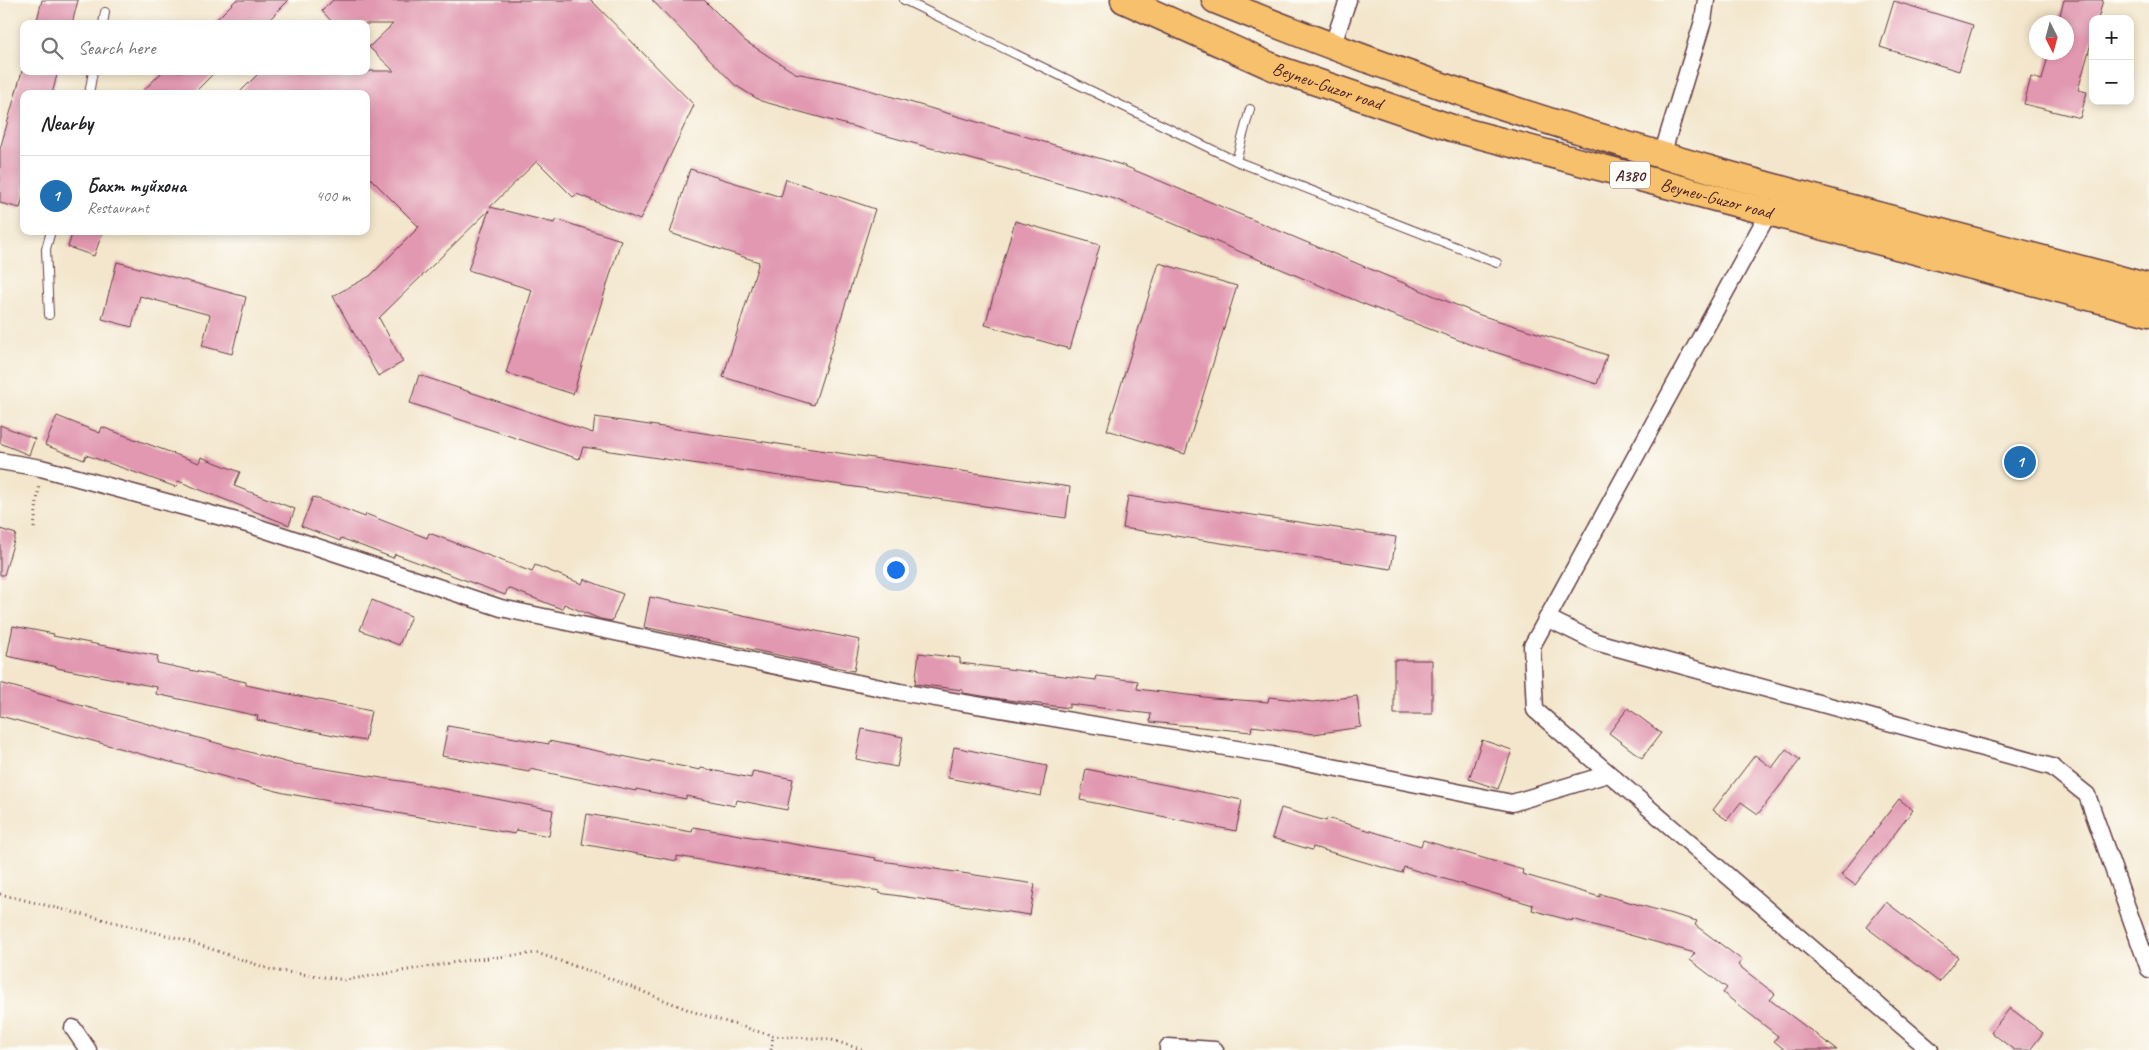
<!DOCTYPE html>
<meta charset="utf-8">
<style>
:root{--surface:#fff;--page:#f6f6f6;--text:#202124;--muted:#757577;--line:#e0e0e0;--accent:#1f6fb2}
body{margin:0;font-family:Caveat,sans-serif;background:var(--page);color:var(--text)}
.controls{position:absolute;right:15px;top:15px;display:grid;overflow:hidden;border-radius:10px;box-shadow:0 2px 8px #0003}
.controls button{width:45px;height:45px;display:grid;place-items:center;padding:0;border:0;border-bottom:1px solid var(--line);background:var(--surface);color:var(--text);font:25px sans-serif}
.compass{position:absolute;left:2029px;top:15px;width:45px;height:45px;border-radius:50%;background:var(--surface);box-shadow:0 2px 8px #0003;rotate:174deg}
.you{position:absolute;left:895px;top:569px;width:18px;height:18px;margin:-12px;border:4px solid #fff;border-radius:50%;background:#1a73e8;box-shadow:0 0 0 8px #1a73e833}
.badge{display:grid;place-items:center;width:32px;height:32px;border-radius:50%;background:var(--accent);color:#fff;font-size:16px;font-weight:700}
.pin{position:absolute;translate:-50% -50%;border:2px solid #fff;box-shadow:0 1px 5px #0006}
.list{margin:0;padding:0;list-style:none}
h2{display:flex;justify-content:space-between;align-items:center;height:65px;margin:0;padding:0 20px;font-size:21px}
h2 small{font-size:16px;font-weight:400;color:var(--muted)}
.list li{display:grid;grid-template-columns:32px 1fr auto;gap:15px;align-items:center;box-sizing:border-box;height:80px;padding:0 20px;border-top:1px solid var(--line)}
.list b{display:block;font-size:19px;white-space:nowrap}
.list p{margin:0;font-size:16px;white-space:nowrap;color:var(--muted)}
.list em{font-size:16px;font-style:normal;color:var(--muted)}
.icon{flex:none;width:28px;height:28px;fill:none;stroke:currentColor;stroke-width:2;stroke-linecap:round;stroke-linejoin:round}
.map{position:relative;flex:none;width:2149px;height:1050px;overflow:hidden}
.search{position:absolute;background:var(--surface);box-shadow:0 2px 8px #0003;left:20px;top:20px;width:350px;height:55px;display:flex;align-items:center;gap:12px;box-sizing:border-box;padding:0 18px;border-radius:10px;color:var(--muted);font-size:19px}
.panel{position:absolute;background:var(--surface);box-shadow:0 2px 8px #0003;left:20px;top:90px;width:350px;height:145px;border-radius:10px}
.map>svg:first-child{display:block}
.building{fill:#e198b0}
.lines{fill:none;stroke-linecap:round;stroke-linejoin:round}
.service-casing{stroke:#633d43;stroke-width:10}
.minor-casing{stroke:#633d43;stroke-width:19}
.trunk-casing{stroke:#633d43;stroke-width:29}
.path{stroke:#633d43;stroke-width:3;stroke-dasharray:1 4;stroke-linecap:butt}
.service{stroke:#fff;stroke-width:8}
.minor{stroke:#fff;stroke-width:16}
.trunk{stroke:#f7c06c;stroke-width:26}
.labels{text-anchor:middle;stroke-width:5;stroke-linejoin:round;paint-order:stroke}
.shield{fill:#fdfcf7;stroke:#806168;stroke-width:1}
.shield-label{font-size:16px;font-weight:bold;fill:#4a1f2b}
.street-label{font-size:18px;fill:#4a1f2b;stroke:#fdfcf7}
</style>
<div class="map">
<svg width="2149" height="1050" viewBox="0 0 2149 1050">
<rect width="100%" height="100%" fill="#fdfcf7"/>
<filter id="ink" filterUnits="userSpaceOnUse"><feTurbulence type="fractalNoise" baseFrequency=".02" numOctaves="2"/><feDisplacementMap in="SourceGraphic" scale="10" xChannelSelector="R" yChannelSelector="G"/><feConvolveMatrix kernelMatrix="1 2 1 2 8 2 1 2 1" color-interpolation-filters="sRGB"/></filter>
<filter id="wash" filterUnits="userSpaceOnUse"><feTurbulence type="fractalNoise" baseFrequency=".0096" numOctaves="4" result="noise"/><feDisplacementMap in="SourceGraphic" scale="20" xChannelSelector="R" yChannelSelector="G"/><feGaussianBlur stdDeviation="1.12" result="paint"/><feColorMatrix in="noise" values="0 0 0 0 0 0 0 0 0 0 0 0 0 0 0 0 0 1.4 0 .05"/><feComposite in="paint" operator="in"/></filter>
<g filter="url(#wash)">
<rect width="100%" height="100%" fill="#f3e6cc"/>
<g id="blocks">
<path class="building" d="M42,0H78L72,24H36Z
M236,0H289L265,24H212Z
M333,0H591L694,105L640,220L577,194L573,197L537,161L490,207L554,223L555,219L621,240L573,394L506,373L532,290L468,270L489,210L379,318L403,362L378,376L333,296L370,276L419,227L366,174V94H238L261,71H394L369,47L393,24H334L322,11Z
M652,0H704L745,41L795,73L842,82L1122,165L1480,315L1607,355L1597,384L1469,344L1364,304L1115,199L761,101L735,85Z
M2064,0H2103L2098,19H2093V36L2078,90L2087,92L2080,118L2024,104L2031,77L2042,80L2049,52H2066V22H2058Z
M1894,1L1973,25L1959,71L1880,47Z
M22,71H58L52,94H24V194L20,208L0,203V149Z
M163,71H216L193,94H140Z
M690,169L781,197L786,179L875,209L814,405L723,377L759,262L670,233Z
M1015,221L1100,245L1070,349L985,325Z
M73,231H103L94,256L68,247Z
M117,262L246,297L232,354L202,346L210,315L140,296L132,327L102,319Z
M1159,263L1237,286L1185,454L1107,430Z
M419,375L593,433L595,417L1070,487L1066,518L583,447L579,459L410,403Z
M57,416L100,433L102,427L199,463L201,457L240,472L234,486L295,509L289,525L178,481L176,487L86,455L84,460L45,445Z
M0,425L35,439L29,455L0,443Z
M1128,496L1396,537L1391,569L1123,528Z
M313,497L365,517L366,514L427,538L429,533L532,572L535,565L582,584L584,579L623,594L612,621L600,619L564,604L562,609L508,588L505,595L395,554L393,558L341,538L340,541L301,526Z
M0,529L16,534L4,575H0Z
M650,597L860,640L854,671L644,627Z
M372,600L411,616L399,645L360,630Z
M13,626L54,634L53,636L158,656L157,663L246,682V685L371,711L365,741L257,720L258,716L156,694L157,687L57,668V667L7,656Z
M919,653L960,658V663L1096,680L1097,676L1138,681L1137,689L1212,698L1268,702L1269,697L1313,702L1357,696L1361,727L1314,734L1252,726L1251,732L1150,722L1151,714L1069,704V708L1001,699L963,693V690L915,684Z
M1394,660H1432V714H1394Z
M0,683L289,763L419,784L553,810L549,836L516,830L515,834L284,793L82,738L0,716Z
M1628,708L1661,733L1642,758L1609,733Z
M448,726L549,744V741L651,762V760L700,770L701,768L751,778L753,771L793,779L787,810L737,800L735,806L686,796V799L636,789V791L530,769L529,772L442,756Z
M862,729L903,737L897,767L856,759Z
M1482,740L1512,750L1498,789L1469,779Z
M954,747L1047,766L1041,796L948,778Z
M1786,749L1800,760L1758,814L1741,802L1727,820L1713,810L1755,755L1772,768Z
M1086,769L1242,800L1236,831L1080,800Z
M1899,799L1913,810L1855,885L1841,875Z
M1281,808L1326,821L1327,818L1421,846L1423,840L1523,870L1522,874L1600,897V894L1697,921L1695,925L1742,960L1738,965L1775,994L1770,1000L1837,1050H1785L1774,1041L1778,1036L1723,993L1727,988L1690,960L1695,953L1572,919V921L1532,910L1533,905L1404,867L1402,873L1313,847L1312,850L1272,838Z
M587,814L692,832L693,827L734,834L876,858L875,860L1035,884L1030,915L879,893L880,891L677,856V861L582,844Z
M1886,902L1958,957L1939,982L1866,927Z
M2010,1008L2043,1033L2030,1050H2014L1991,1032Z"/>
</g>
</g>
<g filter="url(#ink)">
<use href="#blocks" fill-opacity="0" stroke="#633d43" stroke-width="1"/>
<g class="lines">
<g class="service-casing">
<path id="service" d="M904,0L1236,161L1250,109
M103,24L105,12
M89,94L93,71
M1236,161L1497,263
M49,315L46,249L51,231"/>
</g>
<g class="minor-casing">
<path id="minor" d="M1332,47L1348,0
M1662,155L1703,21L1706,0
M1769,212L1532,646L1535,710L1930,1050
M0,461L41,468L251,525L501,608L900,692L1272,755L1512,803L1608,774
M1547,618L1596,642L2052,767L2087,795L2149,969
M73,1028L88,1050
M1168,1050V1047L1215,1050"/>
</g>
<g class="trunk-casing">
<g id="trunk">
<path id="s1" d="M1124,0L1275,68L1452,128L2149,313"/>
<path d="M1215,0C1291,31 1367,60 1445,87C1676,166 1914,224 2149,287"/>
</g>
</g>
<path class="path" d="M34,528L39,484
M0,894L182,939L272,970L346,980L469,960L537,953L601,975L694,1012L773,1036L829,1039L863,1050
M771,1050L773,1036"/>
<use href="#service" class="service"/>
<use href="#minor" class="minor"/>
<use href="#trunk" class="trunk"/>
</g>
</g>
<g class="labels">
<rect class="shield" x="1610" y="161.5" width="40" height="27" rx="4"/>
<g class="shield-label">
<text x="1630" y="181">A380</text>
</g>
<g class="street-label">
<text dy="6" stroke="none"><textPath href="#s1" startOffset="221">Beyneu-Guzor road</textPath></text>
<text dy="6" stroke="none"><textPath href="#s1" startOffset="626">Beyneu-Guzor road</textPath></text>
</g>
</g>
</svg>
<div class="controls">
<button>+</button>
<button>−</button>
</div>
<svg class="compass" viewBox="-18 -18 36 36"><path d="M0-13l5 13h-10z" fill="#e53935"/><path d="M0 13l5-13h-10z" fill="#757577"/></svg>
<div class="you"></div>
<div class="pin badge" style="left:2020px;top:462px">1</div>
<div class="search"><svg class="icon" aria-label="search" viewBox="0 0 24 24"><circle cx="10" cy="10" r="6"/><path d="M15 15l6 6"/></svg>Search here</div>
<section class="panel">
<h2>Nearby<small></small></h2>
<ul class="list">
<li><span class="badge">1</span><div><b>Бахт туйхона</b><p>Restaurant</p></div><em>400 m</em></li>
</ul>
</section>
</div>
